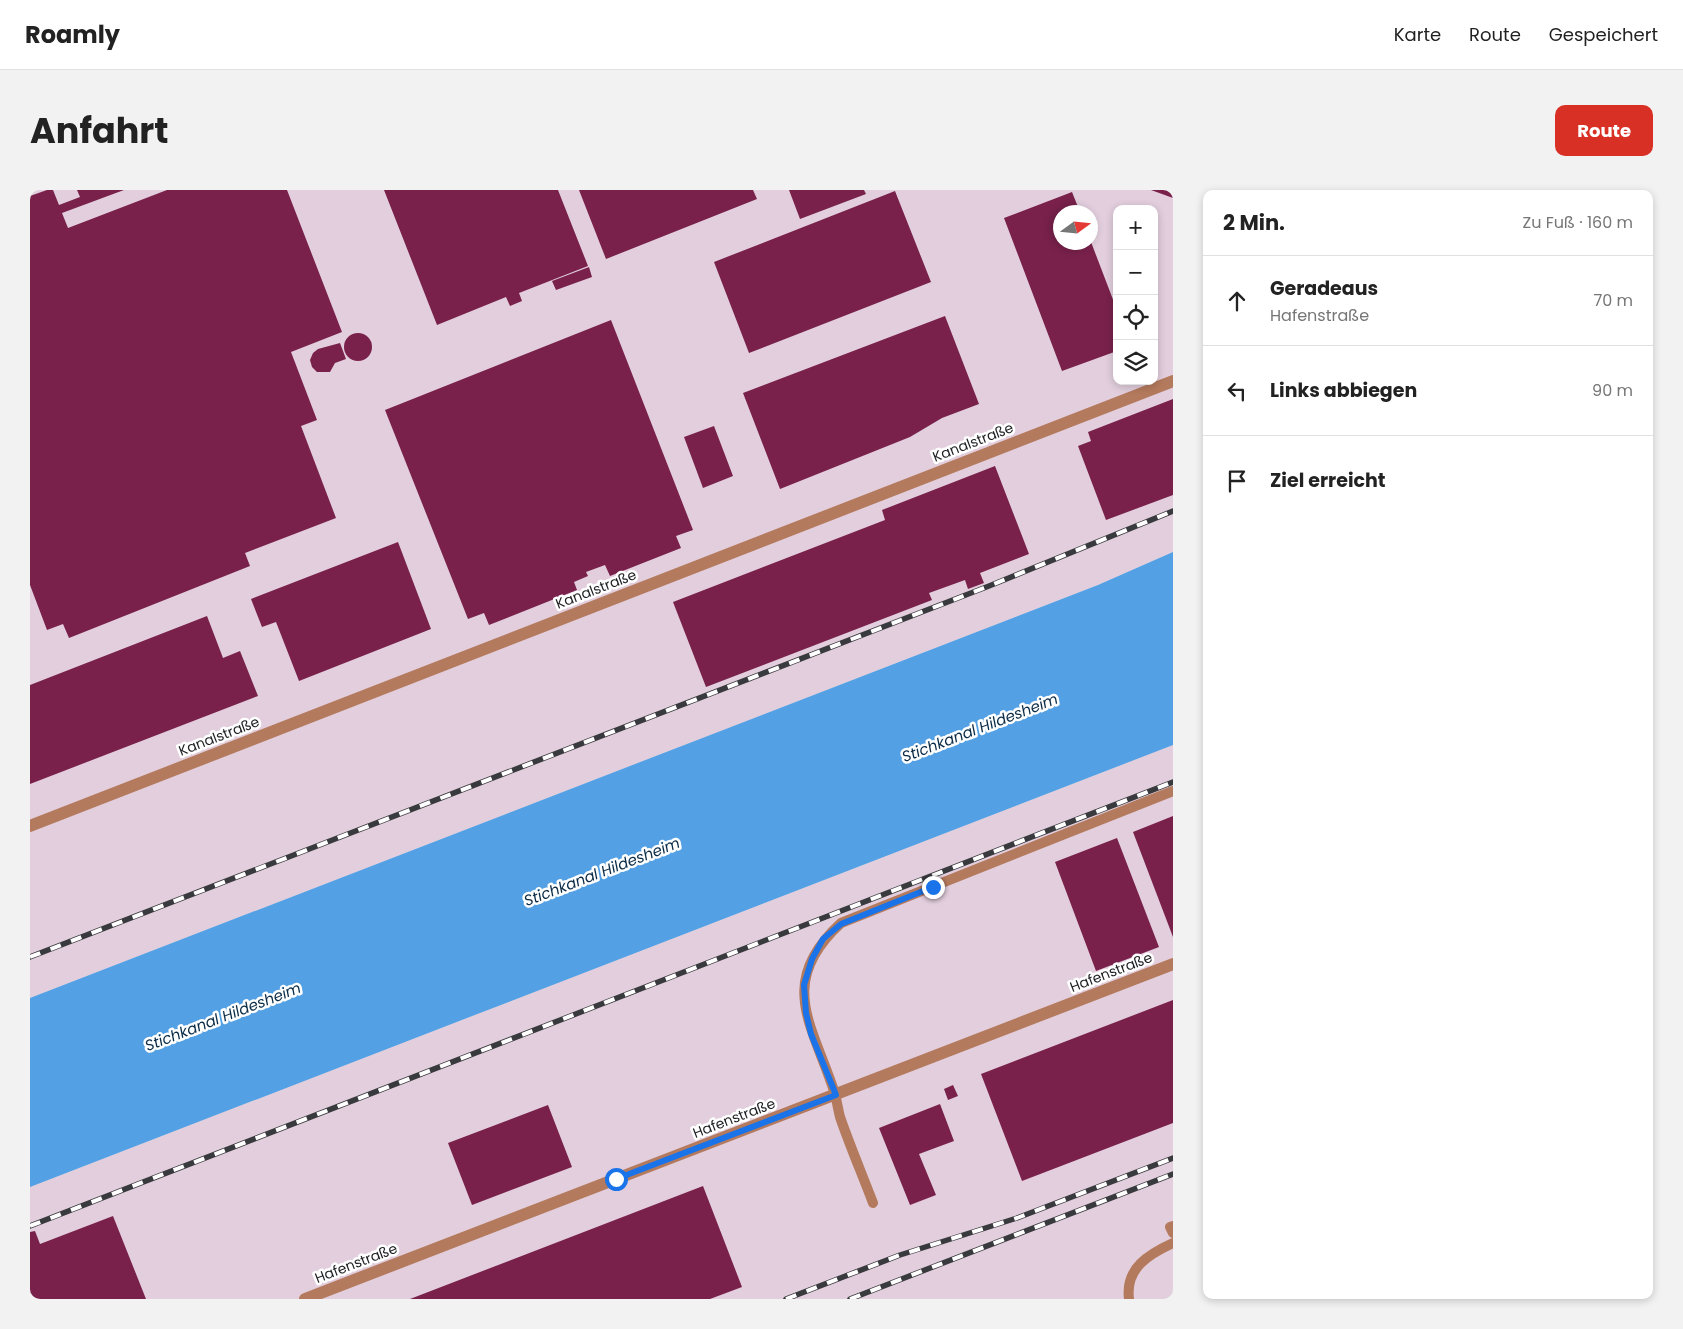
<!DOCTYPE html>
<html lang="de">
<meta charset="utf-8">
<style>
:root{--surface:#fff;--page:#f2f2f2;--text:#222;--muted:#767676;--line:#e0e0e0;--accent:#d93025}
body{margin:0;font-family:Poppins,sans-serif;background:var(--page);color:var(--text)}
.controls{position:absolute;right:15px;top:15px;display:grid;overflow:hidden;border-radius:10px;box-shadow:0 2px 8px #0003}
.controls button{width:45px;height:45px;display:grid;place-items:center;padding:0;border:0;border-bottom:1px solid var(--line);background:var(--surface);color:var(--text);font:25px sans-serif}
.compass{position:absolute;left:1023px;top:15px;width:45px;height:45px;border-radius:50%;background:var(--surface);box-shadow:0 2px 8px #0003;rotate:75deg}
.stop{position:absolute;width:15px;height:15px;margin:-11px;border:4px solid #1a73e8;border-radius:50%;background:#fff}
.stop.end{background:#1a73e8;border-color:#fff;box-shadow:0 1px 5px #0008}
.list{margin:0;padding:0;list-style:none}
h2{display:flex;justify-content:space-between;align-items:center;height:65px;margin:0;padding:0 20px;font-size:21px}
h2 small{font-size:16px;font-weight:400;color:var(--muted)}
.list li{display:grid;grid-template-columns:32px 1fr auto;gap:15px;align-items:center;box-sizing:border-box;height:90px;padding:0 20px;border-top:1px solid var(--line)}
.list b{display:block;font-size:19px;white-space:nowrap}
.list p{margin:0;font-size:16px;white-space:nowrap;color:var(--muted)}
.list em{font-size:16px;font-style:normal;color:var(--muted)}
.icon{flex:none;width:28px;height:28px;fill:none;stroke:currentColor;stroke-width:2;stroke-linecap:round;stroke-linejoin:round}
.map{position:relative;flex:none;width:1143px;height:1109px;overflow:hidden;border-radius:10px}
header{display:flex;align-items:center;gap:30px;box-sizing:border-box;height:70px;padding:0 25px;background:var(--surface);border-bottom:1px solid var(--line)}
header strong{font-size:24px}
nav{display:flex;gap:28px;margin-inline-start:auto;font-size:18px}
.intro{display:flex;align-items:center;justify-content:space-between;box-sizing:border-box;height:120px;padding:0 30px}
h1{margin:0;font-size:35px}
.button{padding:12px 22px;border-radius:10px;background:var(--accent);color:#fff;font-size:18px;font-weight:700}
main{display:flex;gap:30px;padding:0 30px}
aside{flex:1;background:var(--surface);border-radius:10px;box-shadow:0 2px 8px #0003}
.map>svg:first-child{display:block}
.industrial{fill:#e2cedd;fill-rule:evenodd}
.water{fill:#53a0e4}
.building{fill:#79214b}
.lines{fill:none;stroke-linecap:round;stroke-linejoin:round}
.service{stroke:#b47a5d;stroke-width:10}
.minor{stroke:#b47a5d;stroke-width:12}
.rail-casing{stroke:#393a3d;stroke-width:5.5}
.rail{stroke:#fff;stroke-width:4;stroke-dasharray:11;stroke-linecap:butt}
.route{stroke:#1a73e8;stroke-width:6}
.labels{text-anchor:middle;stroke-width:5;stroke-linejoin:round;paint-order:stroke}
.street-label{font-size:14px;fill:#1d1e20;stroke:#fff}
.water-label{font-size:15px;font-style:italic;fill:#0b2c47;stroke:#fff}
</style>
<header>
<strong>Roamly</strong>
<nav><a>Karte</a><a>Route</a><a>Gespeichert</a></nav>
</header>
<div class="intro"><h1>Anfahrt</h1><a class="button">Route</a></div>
<main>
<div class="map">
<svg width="1143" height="1109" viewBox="0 0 1143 1109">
<rect width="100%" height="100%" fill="#dcdee5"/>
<path class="industrial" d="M0,0H1143V362L1068,395L0,808ZM1087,19H1124V191H1087ZM1030,22H1060V52H1030Z
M1143,555V1109H0V997Z"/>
<path class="water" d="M1143,362V555L0,997V808L1068,395Z"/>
<path class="building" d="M17,0H23L29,15L50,7L47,0H94L32,23L38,38L137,0H257L312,142L261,162L287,230L271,236L306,328L215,363L220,376L39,448L33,434L17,440L0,395V6Z
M354,0H528L558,76L489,103L492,111L480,116L476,107L407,135Z
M549,0H723L727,9L576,69Z
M759,0H834L836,4L770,29Z
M1121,0H1143V8Z
M865,1L901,92L719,163L684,72Z
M1042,2L1050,22H1030V52H1061L1087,120V161L1032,181L974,28Z
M559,77L562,87L526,100L522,91Z
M915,126L949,214L912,228L880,247L750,299L713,203Z
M581,130L663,340L646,346L651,358L580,386L575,375L556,382L558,386L544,392L547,400L459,435L454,423L438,429L355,220Z
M314 157a14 14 0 1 1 28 0a14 14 0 1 1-28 0Z
M310,153L316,169L305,173L300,182H287L282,177L280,170L283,163L288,159Z
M1143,209V305L1076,330L1048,256L1061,251L1058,242Z
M684,236L703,286L673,298L654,247Z
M965,276L999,364L950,383L954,393L938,399L935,390L899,403L902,410L676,497L643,412L855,330L852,320Z
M368,352L401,439L269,491L246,432L232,437L221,409Z
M177,426L193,468L210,461L228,506L0,594V495Z
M1143,626V747L1103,642Z
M1087,648L1129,757L1066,781L1025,672Z
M1143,810V933L992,991L951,884Z
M923,895L928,906L918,910L914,899Z
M910,914L924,951L889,964L906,1005L880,1015L849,938Z
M518,915L542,977L442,1015L418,953Z
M673,996L712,1097L680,1109H380Z
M83,1026L116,1109H0V1042L5,1041L10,1054Z"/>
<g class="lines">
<path class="service" d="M843,1013C832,984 820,956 810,927C808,919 807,912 805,904C784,837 745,793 811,733L1143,601
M1143,1036L1140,1037L1143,1043
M1099,1109C1095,1078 1119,1064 1143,1053"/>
<path class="minor" d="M0,636L1143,191
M275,1109L1143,774"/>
<g class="rail-casing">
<path id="rail" d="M0,767L959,396L1143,321
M0,1036L1143,592
M756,1109L870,1065L987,1028L1143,968
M820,1109L1143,984"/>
</g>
<use href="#rail" class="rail"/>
</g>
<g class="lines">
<path class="route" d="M586,989L806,905L781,844L776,823L774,795L782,769L793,749L811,734L903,697"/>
</g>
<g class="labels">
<g class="street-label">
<text transform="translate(943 252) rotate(-21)" y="5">Kanalstraße</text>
<text transform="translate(566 399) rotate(-21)" y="5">Kanalstraße</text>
<text transform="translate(189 546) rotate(-21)" y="5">Kanalstraße</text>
<text transform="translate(1081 782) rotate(-21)" y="5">Hafenstraße</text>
<text transform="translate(704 928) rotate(-21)" y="5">Hafenstraße</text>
<text transform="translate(326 1073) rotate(-21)" y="5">Hafenstraße</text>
</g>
<g class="water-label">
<text transform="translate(950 538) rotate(-21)" y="5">Stichkanal Hildesheim</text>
<text transform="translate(572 682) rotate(-21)" y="5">Stichkanal Hildesheim</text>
<text transform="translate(193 827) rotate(-21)" y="5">Stichkanal Hildesheim</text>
</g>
</g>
</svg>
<div class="controls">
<button>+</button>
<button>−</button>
<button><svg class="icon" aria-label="locate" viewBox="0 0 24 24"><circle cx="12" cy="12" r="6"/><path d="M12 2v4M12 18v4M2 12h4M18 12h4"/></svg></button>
<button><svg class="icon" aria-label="layers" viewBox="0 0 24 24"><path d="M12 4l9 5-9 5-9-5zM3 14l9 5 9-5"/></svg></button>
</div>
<svg class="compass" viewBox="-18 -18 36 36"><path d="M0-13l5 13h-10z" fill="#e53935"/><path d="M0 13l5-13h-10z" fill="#767676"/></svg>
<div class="stop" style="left:586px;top:989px"></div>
<div class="stop end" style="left:903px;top:697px"></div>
</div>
<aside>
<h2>2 Min.<small>Zu Fuß · 160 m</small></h2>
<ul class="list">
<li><svg class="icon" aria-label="ahead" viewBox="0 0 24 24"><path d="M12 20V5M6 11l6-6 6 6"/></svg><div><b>Geradeaus</b><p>Hafenstraße</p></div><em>70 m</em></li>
<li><svg class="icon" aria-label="left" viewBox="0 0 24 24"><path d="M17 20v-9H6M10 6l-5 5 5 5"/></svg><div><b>Links abbiegen</b></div><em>90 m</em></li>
<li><svg class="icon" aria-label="arrive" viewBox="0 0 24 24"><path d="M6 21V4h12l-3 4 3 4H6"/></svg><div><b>Ziel erreicht</b></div></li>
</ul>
</aside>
</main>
